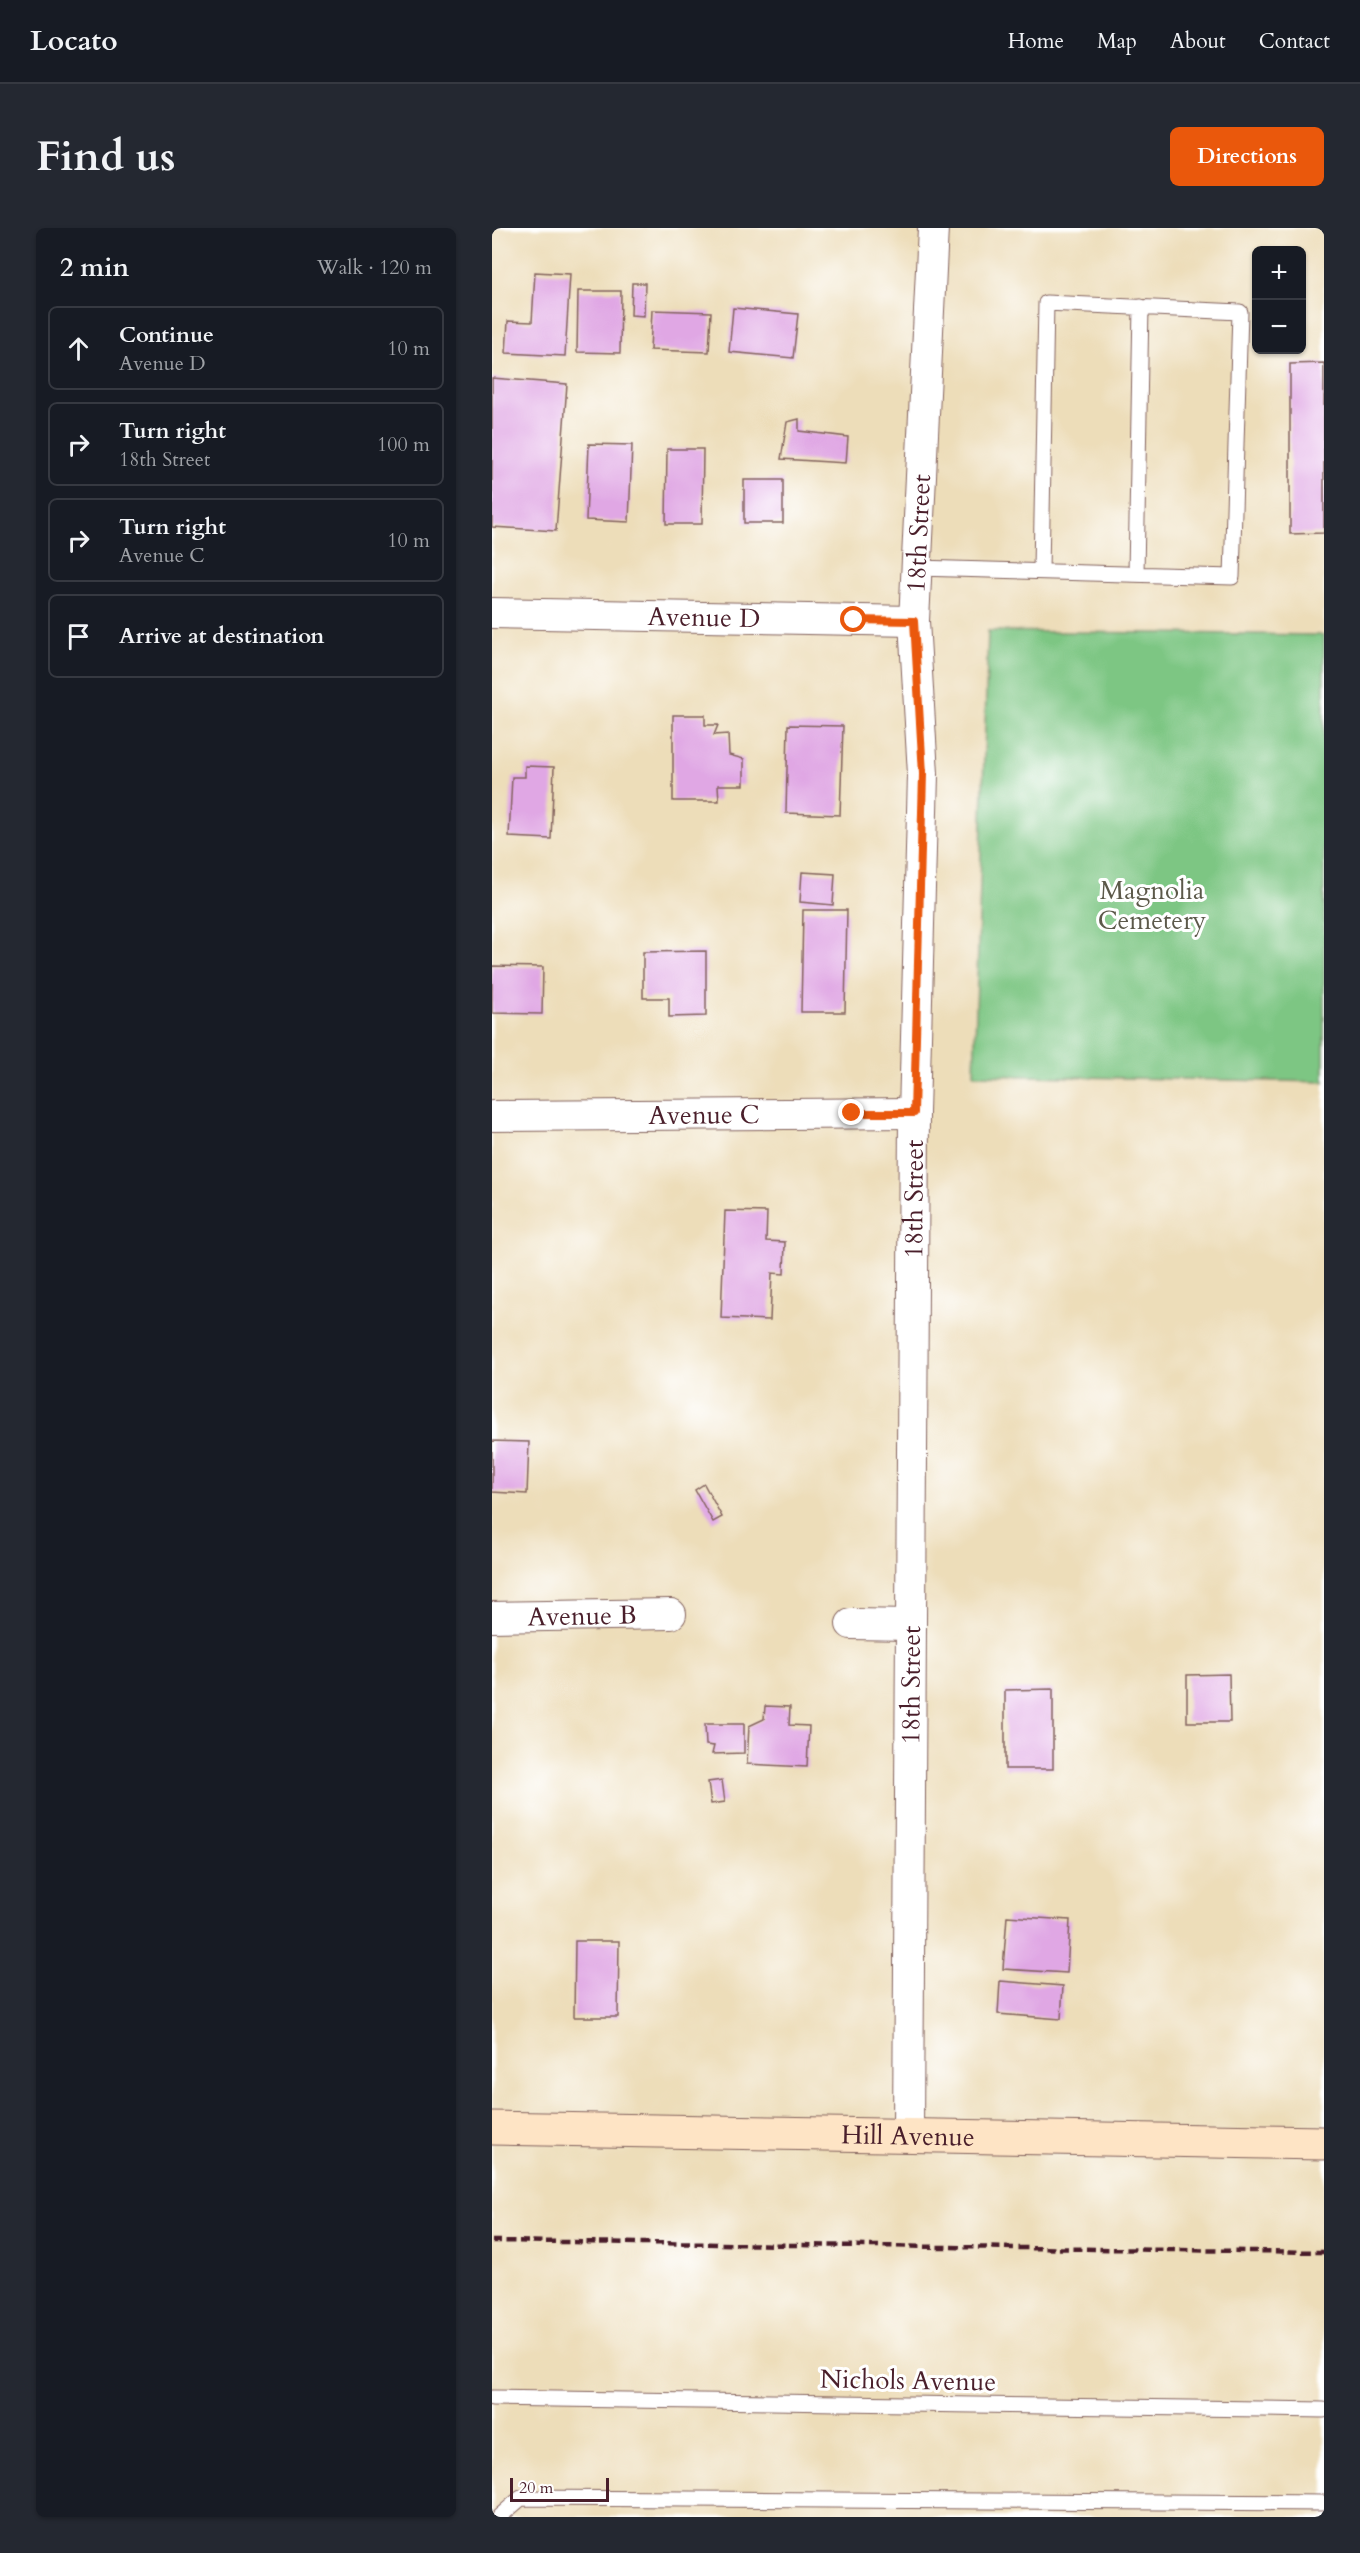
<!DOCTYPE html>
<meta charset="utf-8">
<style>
:root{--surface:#171b24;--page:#242831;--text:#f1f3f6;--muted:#9ea1a6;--line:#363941;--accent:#ea580c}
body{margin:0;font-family:Cardo,serif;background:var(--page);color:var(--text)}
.controls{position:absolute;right:18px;top:18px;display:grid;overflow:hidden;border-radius:9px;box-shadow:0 2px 4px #0004}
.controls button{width:54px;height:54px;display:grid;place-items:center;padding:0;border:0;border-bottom:2px solid var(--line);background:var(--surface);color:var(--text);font:30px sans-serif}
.scale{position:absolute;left:18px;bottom:15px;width:99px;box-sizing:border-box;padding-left:6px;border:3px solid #4a1f2b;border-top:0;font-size:16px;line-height:21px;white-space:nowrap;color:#4a1f2b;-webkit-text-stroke:4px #fff;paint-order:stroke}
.stop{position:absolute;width:18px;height:18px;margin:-14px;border:4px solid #ea580c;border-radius:50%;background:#fff}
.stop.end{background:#ea580c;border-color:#fff;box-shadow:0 2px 6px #0008}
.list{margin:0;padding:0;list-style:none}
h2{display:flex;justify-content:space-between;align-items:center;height:78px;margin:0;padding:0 24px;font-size:26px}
h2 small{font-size:20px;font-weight:400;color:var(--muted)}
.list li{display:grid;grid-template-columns:39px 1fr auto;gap:18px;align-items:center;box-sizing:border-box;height:84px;margin:0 12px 12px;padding:0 12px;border:2px solid var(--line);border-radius:9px}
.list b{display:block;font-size:22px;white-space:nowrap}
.list p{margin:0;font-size:20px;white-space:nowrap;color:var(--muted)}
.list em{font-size:20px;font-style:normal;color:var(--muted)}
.icon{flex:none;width:33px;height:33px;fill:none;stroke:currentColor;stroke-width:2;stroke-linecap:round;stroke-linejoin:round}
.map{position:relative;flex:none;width:832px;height:2289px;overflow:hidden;border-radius:9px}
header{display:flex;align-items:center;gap:36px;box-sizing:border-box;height:84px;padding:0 30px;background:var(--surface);border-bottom:2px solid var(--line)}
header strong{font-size:28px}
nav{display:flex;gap:33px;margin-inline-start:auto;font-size:21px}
.intro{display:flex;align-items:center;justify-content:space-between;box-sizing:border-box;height:144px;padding:0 36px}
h1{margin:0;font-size:42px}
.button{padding:15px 27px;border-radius:9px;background:var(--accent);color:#fff;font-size:21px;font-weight:700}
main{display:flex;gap:36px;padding:0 36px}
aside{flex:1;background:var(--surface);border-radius:9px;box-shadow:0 2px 4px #0004}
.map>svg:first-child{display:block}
.green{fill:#7dc683;stroke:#647257;stroke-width:1.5}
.building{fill:#e0a7e4}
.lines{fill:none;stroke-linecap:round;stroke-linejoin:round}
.lane-casing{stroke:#83625d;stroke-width:17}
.street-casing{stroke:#83625d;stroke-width:32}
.secondary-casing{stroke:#83625d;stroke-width:35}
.lane{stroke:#fff;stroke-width:15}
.street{stroke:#fff;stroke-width:30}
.secondary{stroke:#fee4c5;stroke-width:33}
.rail{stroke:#4a1f2b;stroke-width:4.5;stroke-dasharray:9 4.5;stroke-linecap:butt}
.route{stroke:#ea580c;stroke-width:8}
.labels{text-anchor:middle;stroke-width:6;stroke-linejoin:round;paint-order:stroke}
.street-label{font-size:26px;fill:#4a1f2b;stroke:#fff}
.park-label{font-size:26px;fill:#5c594a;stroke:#fff}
</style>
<header>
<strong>Locato</strong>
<nav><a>Home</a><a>Map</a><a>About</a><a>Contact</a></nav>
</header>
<div class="intro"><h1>Find us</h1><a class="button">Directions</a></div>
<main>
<aside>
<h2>2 min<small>Walk · 120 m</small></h2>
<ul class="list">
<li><svg class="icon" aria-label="ahead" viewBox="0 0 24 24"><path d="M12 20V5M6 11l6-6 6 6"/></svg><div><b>Continue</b><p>Avenue D</p></div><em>10 m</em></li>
<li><svg class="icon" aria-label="right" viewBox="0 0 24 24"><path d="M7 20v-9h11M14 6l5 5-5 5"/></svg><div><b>Turn right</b><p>18th Street</p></div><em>100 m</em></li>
<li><svg class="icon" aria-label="right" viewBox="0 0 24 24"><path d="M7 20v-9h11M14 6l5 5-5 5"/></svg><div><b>Turn right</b><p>Avenue C</p></div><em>10 m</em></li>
<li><svg class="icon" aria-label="arrive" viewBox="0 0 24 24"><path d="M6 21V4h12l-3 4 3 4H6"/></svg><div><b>Arrive at destination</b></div></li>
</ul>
</aside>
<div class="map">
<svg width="832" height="2289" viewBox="0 0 832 2289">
<rect width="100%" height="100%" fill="#fff"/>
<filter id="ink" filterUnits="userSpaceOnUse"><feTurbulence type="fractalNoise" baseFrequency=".0167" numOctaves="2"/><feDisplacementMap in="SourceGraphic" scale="12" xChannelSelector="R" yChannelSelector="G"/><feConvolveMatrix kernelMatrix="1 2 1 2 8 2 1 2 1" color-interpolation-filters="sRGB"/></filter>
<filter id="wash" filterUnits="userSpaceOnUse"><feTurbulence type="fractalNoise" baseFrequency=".008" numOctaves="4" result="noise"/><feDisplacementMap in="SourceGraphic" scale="24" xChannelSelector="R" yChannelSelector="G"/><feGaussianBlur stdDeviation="1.35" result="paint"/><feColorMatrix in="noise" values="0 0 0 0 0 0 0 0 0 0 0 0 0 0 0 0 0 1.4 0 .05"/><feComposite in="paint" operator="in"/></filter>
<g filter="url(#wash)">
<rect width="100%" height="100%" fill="#edddb9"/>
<path class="green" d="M496,403L832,407V854L482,847Z"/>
<g id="blocks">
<path class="building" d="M43,44L78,46L73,128L14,125L16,93L40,94Z
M140,55H153L152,88L139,87Z
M86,63H129L128,125L85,124Z
M241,80L306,86L301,130L237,124Z
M160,82L219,84L217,124L158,122Z
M832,135V305L798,306V136Z
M0,150L75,156L64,303L0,299Z
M307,191V203L356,209L354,235L289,231L295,194Z
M97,216L140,217L137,294L94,292Z
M175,221H211L210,296H174Z
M252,252H291V295H252Z
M181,487H213V497H226L222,507L236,506L237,527L252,531V557H226L227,573H181Z
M296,497L351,498L348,587L294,585Z
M33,538L62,539L59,611L17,609L20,549H33Z
M310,644L343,646L341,677L308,674Z
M311,682H355L353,784H309Z
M214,723V788L177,789V770H151V724Z
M0,738L51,739L50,786L0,785Z
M233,983L275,984L274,1013L293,1014L292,1046L280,1045L278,1092L229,1090Z
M0,1213L37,1214L35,1266L0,1264Z
M212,1256L230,1289L221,1294L203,1262Z
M737,1446L738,1494H695V1447Z
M561,1461V1541H513V1462Z
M273,1478L298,1479L297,1497L317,1498L315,1539L255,1536L257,1498L272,1491Z
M213,1496H252V1525L220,1526L222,1518L214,1517Z
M230,1552L233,1574L219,1576L216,1554Z
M515,1688L578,1692L575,1745L511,1741Z
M83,1713H127L126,1789H82Z
M508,1753L571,1758L569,1791L506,1786Z"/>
</g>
</g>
<g filter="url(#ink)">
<use href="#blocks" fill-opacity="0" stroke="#83625d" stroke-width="1.5"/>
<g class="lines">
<g class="lane-casing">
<path id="lane" d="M425,340L740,349L748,84L554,75L549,342
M644,345L649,79
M0,2170L832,2182
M7,2289L29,2270L832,2275"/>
</g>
<g class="street-casing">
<g id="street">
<path id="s1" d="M0,385L422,393"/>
<path id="s2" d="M0,888L422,885"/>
<path id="s3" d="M0,1389L179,1386"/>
<path d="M359,1396L419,1397"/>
<path id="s4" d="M416,1907L422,885L431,546L422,393L441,0"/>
</g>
</g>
<g class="secondary-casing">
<g id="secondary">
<path id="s5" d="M0,1900L832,1915"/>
</g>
</g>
<use href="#lane" class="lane"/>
<use href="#street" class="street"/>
<use href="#secondary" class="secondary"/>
<path class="rail" d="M0,2013L832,2024"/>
</g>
</g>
<g class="lines" filter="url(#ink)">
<path class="route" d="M360,885H422L431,546L422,393L362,392"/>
</g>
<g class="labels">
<g class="street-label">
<text dy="9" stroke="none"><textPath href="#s4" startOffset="1602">18th Street</textPath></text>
<text dy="9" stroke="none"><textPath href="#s1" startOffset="212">Avenue D</textPath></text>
<text dy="9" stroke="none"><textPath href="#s2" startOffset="212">Avenue C</textPath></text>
<text dy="9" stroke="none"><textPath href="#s4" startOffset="936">18th Street</textPath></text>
<text dy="9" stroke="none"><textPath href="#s3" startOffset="90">Avenue B</textPath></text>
<text dy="9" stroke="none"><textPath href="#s4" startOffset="450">18th Street</textPath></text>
<text dy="9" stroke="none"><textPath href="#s5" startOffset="416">Hill Avenue</textPath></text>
<text transform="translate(416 2152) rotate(1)" y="9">Nichols Avenue</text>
</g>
<g class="park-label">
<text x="660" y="671">Magnolia<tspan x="660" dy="30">Cemetery</tspan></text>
</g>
</g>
</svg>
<div class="controls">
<button>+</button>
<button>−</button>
</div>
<div class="scale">20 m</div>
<div class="stop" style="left:362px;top:392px"></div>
<div class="stop end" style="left:360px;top:885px"></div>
</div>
</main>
